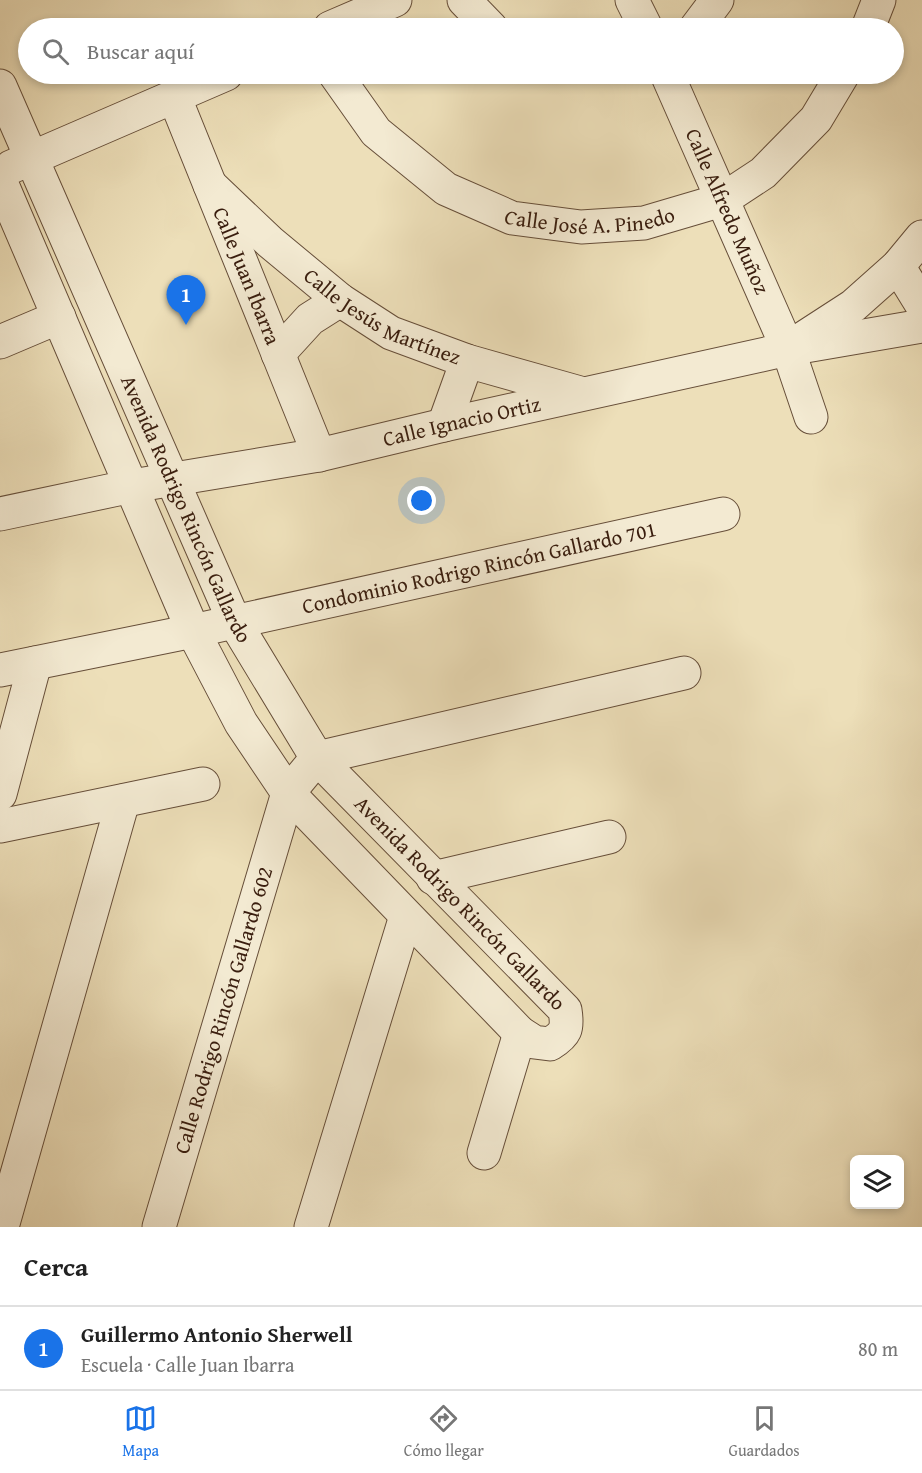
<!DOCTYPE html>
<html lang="es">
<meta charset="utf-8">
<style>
:root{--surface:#fff;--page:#f6f6f6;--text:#222;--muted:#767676;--line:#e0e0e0;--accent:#1a73e8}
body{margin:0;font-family:"Gentium Book Plus",serif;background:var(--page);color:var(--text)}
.controls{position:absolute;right:18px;bottom:18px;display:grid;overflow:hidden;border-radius:9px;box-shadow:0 3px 9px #0003}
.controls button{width:54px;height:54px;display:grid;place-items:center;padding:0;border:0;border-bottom:2px solid var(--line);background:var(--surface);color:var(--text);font:30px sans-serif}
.you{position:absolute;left:422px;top:501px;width:21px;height:21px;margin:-15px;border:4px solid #fff;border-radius:50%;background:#1a73e8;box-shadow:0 0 0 9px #1a73e833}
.badge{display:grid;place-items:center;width:39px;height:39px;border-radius:50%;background:var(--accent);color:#fff;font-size:20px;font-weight:700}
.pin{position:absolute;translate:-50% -50px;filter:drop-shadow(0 2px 3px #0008)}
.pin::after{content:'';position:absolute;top:32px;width:21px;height:18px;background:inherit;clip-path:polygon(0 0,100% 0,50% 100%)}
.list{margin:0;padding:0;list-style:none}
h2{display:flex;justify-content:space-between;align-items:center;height:78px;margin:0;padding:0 24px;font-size:26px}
h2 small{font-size:20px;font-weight:400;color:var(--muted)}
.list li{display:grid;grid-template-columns:39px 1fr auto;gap:18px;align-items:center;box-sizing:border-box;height:84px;padding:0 24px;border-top:2px solid var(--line)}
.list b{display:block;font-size:22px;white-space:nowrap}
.list p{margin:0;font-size:20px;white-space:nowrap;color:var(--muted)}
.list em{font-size:20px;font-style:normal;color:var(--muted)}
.icon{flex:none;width:33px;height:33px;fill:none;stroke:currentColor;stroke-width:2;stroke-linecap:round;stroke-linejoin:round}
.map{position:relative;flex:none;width:922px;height:1227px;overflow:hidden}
.search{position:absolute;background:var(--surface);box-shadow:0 3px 9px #0003;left:18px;right:18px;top:18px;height:66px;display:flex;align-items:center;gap:15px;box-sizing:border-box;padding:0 21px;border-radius:33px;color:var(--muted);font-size:22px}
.sheet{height:162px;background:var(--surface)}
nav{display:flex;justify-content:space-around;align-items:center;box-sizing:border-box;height:84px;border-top:2px solid var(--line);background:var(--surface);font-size:16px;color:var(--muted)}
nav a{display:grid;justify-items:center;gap:3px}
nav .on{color:var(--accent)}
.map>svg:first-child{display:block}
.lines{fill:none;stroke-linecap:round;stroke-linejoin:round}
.minor-casing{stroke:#664e39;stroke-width:35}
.minor{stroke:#f3ead2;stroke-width:33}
.labels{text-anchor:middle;stroke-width:4.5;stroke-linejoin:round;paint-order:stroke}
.street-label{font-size:21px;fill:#391d0e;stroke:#f3ead2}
</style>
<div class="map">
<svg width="922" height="1227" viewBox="0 0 922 1227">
<rect width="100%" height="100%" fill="#eddfb9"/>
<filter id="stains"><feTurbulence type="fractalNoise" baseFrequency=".00333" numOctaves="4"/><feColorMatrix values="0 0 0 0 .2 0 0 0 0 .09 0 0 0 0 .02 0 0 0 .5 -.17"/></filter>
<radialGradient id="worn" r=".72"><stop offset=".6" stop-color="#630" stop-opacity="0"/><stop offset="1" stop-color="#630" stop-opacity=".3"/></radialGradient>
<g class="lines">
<g class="minor-casing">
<g id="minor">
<path d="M464,0L491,28"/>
<path d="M632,0L646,28"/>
<path d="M330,28L395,0"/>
<path d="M696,28L717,0"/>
<path d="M868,28L879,0"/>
<path id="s1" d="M335,74L376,132L446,189L512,218L581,227L644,223L722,200L763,173L816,119L843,74"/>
<path id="s2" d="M667,74L788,349L811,417"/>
<path id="s3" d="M0,86L234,621L317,758L565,1010C568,1029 566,1034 550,1044L534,1042L520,1033L288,793L241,723L193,631L0,180"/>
<path id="s4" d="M174,96L319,455"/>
<path d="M11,167L226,74"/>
<path id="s5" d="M210,185L270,242L340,300L391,333L467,361L580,393"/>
<path d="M898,266L922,305"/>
<path d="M799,341L853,306L898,266L922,237"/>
<path d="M0,342L59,317"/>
<path d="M278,354L310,319L340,300"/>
<path d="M444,425L467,361"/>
<path id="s6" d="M0,514L132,486L319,455L444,425L788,349L922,326"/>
<path id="s7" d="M0,670L193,631L723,514"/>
<path d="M0,794L35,663"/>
<path d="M0,826L203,784"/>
<path d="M433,878L609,837"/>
<path d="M484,1153L520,1033"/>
<path d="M2,1227L123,801"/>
<path id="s8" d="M159,1227L288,793L317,758L684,673"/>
<path d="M311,1227L406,916"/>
</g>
</g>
<use href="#minor" class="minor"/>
</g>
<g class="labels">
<g class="street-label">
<text dy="7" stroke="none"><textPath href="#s1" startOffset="312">Calle José A. Pinedo</textPath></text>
<text dy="7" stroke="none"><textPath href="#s2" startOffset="150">Calle Alfredo Muñoz</textPath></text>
<text dy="7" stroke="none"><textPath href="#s4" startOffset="194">Calle Juan Ibarra</textPath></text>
<text dy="7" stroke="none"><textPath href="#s5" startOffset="219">Calle Jesús Martínez</textPath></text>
<text dy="7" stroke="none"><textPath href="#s6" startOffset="471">Calle Ignacio Ortiz</textPath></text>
<text dy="7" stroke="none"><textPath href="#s3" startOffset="462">Avenida Rodrigo Rincón Gallardo</textPath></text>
<text dy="7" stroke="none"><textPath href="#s7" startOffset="490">Condominio Rodrigo Rincón Gallardo 701</textPath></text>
<text dy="7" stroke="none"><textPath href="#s3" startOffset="948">Avenida Rodrigo Rincón Gallardo</textPath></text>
<text dy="7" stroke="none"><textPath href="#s8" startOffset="226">Calle Rodrigo Rincón Gallardo 602</textPath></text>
</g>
</g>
<rect width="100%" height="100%" filter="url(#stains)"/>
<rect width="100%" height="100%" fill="url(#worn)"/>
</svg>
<div class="controls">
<button><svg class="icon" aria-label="layers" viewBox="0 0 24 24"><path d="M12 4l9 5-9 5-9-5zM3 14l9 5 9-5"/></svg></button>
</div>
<div class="you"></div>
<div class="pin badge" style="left:186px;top:325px">1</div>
<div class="search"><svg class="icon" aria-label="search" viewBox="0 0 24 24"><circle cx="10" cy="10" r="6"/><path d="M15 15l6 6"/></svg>Buscar aquí</div>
</div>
<section class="sheet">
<h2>Cerca<small></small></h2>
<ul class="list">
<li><span class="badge">1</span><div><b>Guillermo Antonio Sherwell</b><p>Escuela · Calle Juan Ibarra</p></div><em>80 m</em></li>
</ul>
</section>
<nav>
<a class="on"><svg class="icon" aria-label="map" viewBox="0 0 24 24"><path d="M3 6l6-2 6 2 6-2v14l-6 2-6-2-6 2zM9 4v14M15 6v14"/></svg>Mapa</a>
<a><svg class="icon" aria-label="directions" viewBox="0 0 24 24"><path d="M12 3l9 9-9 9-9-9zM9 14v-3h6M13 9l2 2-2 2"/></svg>Cómo llegar</a>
<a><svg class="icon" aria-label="saved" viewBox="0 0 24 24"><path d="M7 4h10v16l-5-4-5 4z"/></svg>Guardados</a>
</nav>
